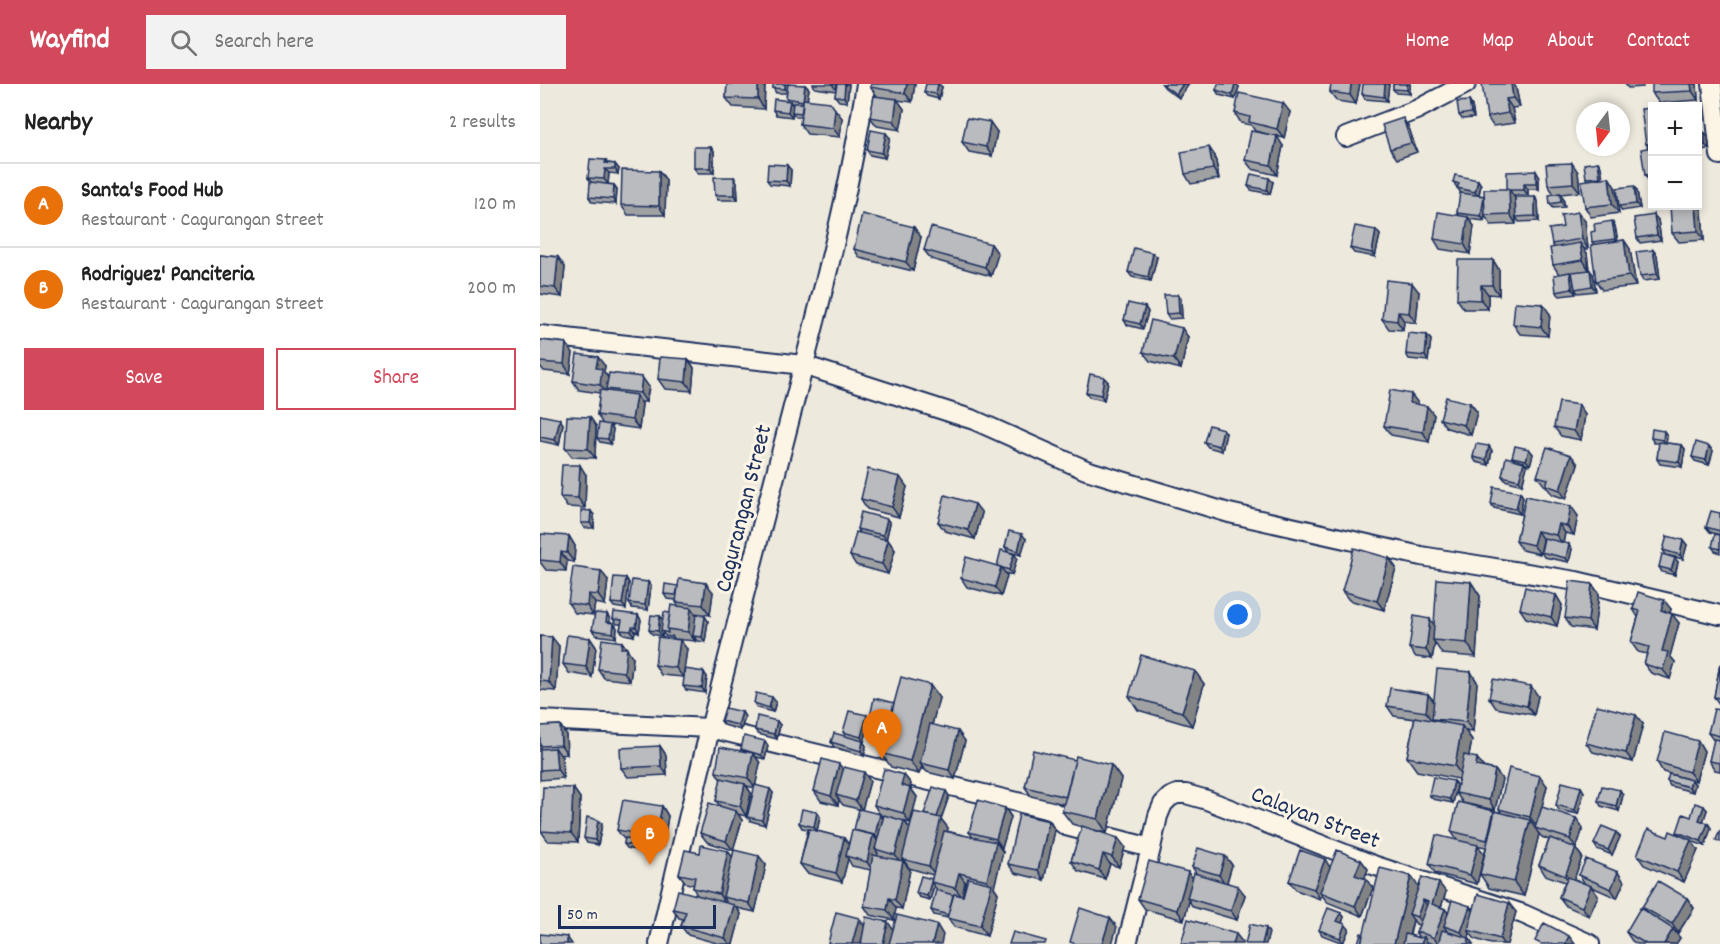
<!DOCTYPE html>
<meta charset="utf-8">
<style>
:root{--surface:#fff;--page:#f2f2f2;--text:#222;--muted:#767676;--line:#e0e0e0;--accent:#d1495b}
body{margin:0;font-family:Dekko,sans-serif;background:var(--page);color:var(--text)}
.controls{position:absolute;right:18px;top:18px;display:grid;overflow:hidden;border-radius:0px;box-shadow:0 3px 9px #0003}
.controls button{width:54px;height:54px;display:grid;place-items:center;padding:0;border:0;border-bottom:2px solid var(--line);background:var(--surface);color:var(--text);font:30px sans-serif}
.compass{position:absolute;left:1036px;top:18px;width:54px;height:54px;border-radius:50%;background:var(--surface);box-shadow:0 3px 9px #0003;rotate:195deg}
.scale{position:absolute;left:18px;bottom:15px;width:158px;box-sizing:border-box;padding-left:6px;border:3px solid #1b2f5e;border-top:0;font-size:16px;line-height:21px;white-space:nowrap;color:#1b2f5e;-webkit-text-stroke:4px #fcf5e5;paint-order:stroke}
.you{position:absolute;left:698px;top:531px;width:21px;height:21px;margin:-15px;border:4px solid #fff;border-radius:50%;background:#1a73e8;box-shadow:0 0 0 9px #1a73e833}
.badge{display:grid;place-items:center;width:39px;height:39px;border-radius:50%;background:var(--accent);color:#fff;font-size:20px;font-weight:700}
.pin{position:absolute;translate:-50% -50px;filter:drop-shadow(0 2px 3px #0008)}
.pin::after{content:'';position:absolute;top:32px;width:21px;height:18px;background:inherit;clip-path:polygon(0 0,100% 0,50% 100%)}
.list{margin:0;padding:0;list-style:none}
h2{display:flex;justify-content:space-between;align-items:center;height:78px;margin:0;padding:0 24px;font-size:26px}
h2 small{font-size:20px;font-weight:400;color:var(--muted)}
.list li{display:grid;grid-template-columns:39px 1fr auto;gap:18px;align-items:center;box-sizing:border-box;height:84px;padding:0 24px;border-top:2px solid var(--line)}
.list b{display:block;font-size:22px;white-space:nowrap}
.list p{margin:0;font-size:20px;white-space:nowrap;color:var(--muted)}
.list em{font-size:20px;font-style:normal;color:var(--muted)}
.actions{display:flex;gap:12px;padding:18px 24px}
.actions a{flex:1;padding:14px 0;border:2px solid var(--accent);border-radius:0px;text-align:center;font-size:21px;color:var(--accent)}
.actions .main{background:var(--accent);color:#fff}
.icon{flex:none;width:33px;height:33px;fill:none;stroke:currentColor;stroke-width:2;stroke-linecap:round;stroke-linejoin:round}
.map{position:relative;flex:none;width:1180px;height:860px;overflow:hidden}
header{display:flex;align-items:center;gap:36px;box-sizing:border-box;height:84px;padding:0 30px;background:var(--accent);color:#fff}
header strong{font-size:28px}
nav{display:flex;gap:33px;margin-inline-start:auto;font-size:21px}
.search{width:420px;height:54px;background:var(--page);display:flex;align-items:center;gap:15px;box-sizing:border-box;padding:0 21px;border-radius:0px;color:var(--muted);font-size:22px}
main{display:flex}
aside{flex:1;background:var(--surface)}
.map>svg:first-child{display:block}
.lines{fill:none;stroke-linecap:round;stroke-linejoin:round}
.minor-casing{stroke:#1b2f5e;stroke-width:22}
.minor{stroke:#fcf5e5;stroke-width:18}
.wall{fill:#a0a1a3;stroke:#1b2f5e;stroke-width:1.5;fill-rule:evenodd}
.shaded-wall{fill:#828385;stroke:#1b2f5e;stroke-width:1.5}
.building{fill:#babbbe;stroke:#1b2f5e;stroke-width:1.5}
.labels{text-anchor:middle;stroke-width:6;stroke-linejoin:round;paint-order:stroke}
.street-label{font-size:24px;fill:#1b2f5e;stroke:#fcf5e5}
</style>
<header>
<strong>Wayfind</strong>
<div class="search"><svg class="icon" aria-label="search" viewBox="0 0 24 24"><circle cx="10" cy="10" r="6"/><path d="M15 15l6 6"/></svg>Search here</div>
<nav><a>Home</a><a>Map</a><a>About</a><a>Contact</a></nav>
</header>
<main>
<aside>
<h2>Nearby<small>2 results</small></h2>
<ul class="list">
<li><span class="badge" style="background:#e8710a">A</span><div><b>Santa's Food Hub</b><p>Restaurant · Cagurangan Street</p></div><em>120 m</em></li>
<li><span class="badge" style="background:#e8710a">B</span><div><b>Rodriguez' Panciteria</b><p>Restaurant · Cagurangan Street</p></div><em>200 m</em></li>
</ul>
<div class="actions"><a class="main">Save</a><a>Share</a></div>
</aside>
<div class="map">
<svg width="1180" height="860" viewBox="0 0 1180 860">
<rect width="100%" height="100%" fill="#eee9dd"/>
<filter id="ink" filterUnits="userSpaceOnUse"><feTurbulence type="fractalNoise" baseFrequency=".0167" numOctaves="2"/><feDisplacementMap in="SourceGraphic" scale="12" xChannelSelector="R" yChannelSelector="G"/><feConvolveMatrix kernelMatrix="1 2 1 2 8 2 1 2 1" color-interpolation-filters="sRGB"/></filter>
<g filter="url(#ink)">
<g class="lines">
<g class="minor-casing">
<path id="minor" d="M1172,0L1180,71
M806,53L876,26L926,0
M0,251L263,281L434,336L546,386L689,429L881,472L1036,497L1180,531
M0,636L170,644L510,726L519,731L521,738L526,742L611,764
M119,860C157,690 201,522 245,354C275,236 308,120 326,0
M587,860L611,764L618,732L623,720L630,713L637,710H646L667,716L833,781L983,830L1050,860"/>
</g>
<use href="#minor" class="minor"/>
</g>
<path class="wall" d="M187,0H225L224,25L193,23L186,14Z
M273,0H309L307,18L299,17L295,12L296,7L275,4Z
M375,0L372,18L357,16L364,25L360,46L337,42L330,33L337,12L330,3Z
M622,0H649L639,14L625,4Z
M791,0H820L816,20L797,17L790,8Z
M849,0L847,17L825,15L822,10Z
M853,0H870V10L856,9L853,5Z
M1085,0H1102L1103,3L1088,4Z
M1157,0L1158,16L1119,19L1112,9Z
M265,1L269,5L267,16L302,34L300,53L267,50L260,40L261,33H256L252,28V33L236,31L233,26L248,17L246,14L247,9H236L233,4Z
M402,3L399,15L387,12L384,8Z
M699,3L695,15L679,11L676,6Z
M976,4L980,23L972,24L975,39L953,42L947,33Z
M929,17L932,22L934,34L922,35L919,31Z
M1113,24V100H1111L1105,91L1109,64L1106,60Z
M750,28L744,54L715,47L711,41L701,39L695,29Z
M869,44L877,68L857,75L850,65Z
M457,48L452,72L429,68L422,58Z
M1158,49L1168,53L1169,65L1158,66Z
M350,54L345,74L330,71L327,66Z
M743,62L737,91L712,85L705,76Z
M174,67V89H158L154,84Z
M675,72L679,95L651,100L645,90Z
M66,76L68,79L75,80L79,85L78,90L69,89L68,100L74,101L77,105L76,120L52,118L49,113L51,98L48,94Z
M1058,78L1061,83L1063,94L1075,103L1079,129L1051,133L1045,123L1047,96L1046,94Z
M251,86L250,102L230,100L227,96Z
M119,87L126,96L125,131H88L81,121Z
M1038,88L1040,108L1020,110L1023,114L1025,123L1013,124L1010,120L1014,110L1008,101Z
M999,92V105H988V111H973L975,114L976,140L951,141L945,132L944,137L929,135L934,142L930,170L900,165L894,155L919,131L917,129L921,109L913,98L938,96L941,101L939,111L944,112L967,105Z
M194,93L197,98L198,116H178L175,111Z
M733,98L730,110L711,106L708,102Z
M1097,107L1100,124L1082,127L1079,122Z
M995,113L998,117L999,137L979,138L976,133Z
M1158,120L1162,127L1164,156L1139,158L1132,149L1158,122Z
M1118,136L1121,156L1100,159L1097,154Z
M1045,137L1048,165H1044L1047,169L1049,186L1053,190L1056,207L1038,209L1035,205L1036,210L1020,212L1016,208L1019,190L1013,181L1014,163L1012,160L1023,143Z
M1075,142L1078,157L1084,156L1090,165L1096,202L1062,206L1056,197L1054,160L1052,158Z
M836,146L840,151L835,173L814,169L810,164Z
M381,153L373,187L320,174L314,165Z
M451,160L458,170L451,192L391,175L384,166Z
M1113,166L1117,171L1120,195L1103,197L1100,192Z
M0,171L18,173L25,183L22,213L0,210Z
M617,173L611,197L592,193L588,188Z
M953,176L959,186V211L948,210V225H924L917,215Z
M879,208L876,239L864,237L863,246L849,245L842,235Z
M641,215L642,234L629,235L626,230Z
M605,223L608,228L603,245L587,241L584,236Z
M1010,230L1008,252L980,250L973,240Z
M887,251L891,256L888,277L869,275L866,270Z
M648,253L641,285L610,277L603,268Z
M0,256L26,259L33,269L30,290L4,287L0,282Z
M148,275L154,284L152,307L125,305L118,295Z
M65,282L64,288L68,293L109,303L106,318H100L102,320L99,345L71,341L73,345L71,360L60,358L57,354L63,340L57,331L60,309L39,306L33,297Z
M568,298L564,316L549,313L546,308Z
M878,319V320L894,331L889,358L851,351L844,342Z
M930,319L937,328L931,351L907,344L900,335Z
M0,331L23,340L19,361L0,357Z
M1045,331L1041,356L1021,352L1014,343Z
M56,342L55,374L32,373L25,364Z
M683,345L686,349L682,367L668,363L664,358Z
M1127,351L1126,359L1142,361L1145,365L1142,383L1120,380L1117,375L1119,359H1114L1111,354Z
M949,362L952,367L949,381L936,378L933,373Z
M989,365L993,370L990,381L986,380L987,382L982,401L965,396L962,392L974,375L972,373Z
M1173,367L1169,381L1155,377L1152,373Z
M1038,380L1026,415L1012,410L1006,402L1004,401L997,392Z
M46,391L45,424L27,423L20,413Z
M367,403L359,433L327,425L321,415Z
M980,408L983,413L980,430L954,424L951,420Z
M986,412L1038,432L1034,451L1025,449L1023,459L1032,465L1029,478L1004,473L1001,468L1003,456L1000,470L982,466L976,457Z
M442,429L435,455L405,447L398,438Z
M1180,429V451L1170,448L1166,443Z
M54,431V444H44L41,439Z
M350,439L346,456H348L355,466L348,490L316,481L310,472L319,448L317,445Z
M1180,451V469L1175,467L1172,463Z
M29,452L35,462L34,478L27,477L26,487L6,486L0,478V462Z
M486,455L481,471L468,468L465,463Z
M1143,456L1147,461L1143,475L1126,471L1123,466Z
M474,470L477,474L472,491L465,489L467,492L461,512L427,503L421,494L457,482Z
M849,474L856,484L844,526L809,516L802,507Z
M1138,478L1135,491L1122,488L1119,483Z
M86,494L89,499L86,525L74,523L71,519Z
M68,496L65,521L55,519L53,531L35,529L28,519Z
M108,498L111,502L108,526L92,524L89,519Z
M931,498L940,512L936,573L902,570L895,559L892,575L876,573L869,564L894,540Z
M1052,500L1059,510L1054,546L1031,543L1025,534Z
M173,508L170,531L154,529L156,531L168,537L165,558L157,557L155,554V557L134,555L132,552L131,553L125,552L122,548V552L112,550L109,546L120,532L123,536L130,529L139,523L136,518V516L127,515L124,510Z
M1016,511L1022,521L1017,542L986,534L980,525Z
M1093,525H1131L1130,529L1139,539L1130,572L1135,578L1130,595L1111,589L1104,580L1107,570L1098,568L1091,558L1098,533Z
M67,530L70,535L69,538L77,544L76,554L56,551L52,546Z
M98,531L101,536L99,548L95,547L94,552L84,550L80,546L81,540H77L73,535Z
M0,552L19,562L16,607L0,606Z
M50,554L56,563L52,593L29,589L23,580Z
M82,558L93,574L90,597L64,594L58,585Z
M147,565L143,593L121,591L115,581Z
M1180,580V621L1174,613Z
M931,588L937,598L933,648L926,647L932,656L929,672L943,683L955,686L962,695L955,726L923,719L916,709L919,695L877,687L867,673L875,635L854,632L847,622L888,610L894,617Z
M167,593L165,609L146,606L143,602Z
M664,600L652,642L598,626L589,612Z
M998,612L994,631L956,624L949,614Z
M399,614L392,641L425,657L415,695L387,688L382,682L379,690L351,683L341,669L344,659L336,657L333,653L337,639L333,638L330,633L354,619Z
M236,618L233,628L217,624L214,619Z
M1180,626V687L1175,686L1169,677L1174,657L1168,649Z
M202,628L205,633L201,646L184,641L181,637Z
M330,636L324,658H323L326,662L324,672L294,663L291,658L306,652L303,648Z
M1103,640L1093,678L1053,668L1046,659Z
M20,641L26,651L27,670L20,671L22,673L23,694L0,696V642Z
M240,641L237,655L218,650L215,646Z
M225,657L228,662L225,675L216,673L220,679L215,703L233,709L225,741L211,737L207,733L215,704L207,702L211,709L206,732L197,730L202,736L193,766L167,758L160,749L180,722L176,717L181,696L176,688L202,667L201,665Z
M1158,657L1164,667L1156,697L1151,696L1155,700L1153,708L1130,702L1127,697L1148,695L1123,688L1117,678Z
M120,662L126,671L127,691L88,693L81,684Z
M535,676L571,681L581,695L567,749L550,745L585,763L579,783L570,780L565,795L538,787L531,777L542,743L532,740L522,727L524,720L491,712L485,703Z
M303,685L330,697L322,726L303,721L299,716L298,721L281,717L274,707Z
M364,691L371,700L370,703L377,713L370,739L365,737L370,745L406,707L409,712L401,735L408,744L407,747L430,753L432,752L429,748L465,724L471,733L462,764H460L463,768L454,803L458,809L447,852L414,843L408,834L394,831L391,826L398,807L394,802L390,816L379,813L376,809L392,795L393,791L369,784L363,775L362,777L370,786L362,825L356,824L354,836L330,831L324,822L331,786L312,782L308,775L302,798L267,789L260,780L268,745L262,744L259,739L277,728L280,733L277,747L304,754L308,760L314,746L340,730L343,735L344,732L340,731L334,721ZM425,798H427L423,812H422Z
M917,702L913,719L893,715L889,711Z
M1007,702L1000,730L1036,734L1043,744L1036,765L1042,773L1034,795L1045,800L1039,791L1084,798L1077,814L1052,803L1058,812L1049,832L1026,822L1019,813L1025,798L1005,791L999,781L1009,756L1002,753L999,750L984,812L949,804L940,790L946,763L935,761L944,771L937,800L895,789L889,780L917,756L911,747L955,728H961L959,725Z
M1041,703L1044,708L1038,730L1019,726L1016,721Z
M33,704L40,714L38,758L8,757L1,747Z
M1080,706L1083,711L1079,727L1061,722L1058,717Z
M122,722L128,732L123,762L96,757L97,760L96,766L87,764L84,760L85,755H84L77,746Z
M1167,726L1163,738L1171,744L1165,762L1151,757L1158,766L1144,798L1104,781L1097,771L1128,753L1139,751L1137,748L1151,733Z
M509,737L515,746L504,796L475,789L468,780Z
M62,740L58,761L47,759L44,754Z
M1080,753L1072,771L1057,765L1054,760Z
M188,767L192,773L226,781L215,828L197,824L201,830L193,860H180L148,851L141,842L143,835L139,834L133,825L157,811L153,804L154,801L146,799L139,790L160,769Z
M685,772L692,781L687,798L705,811L697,836L653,823L649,817L644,836L605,825L598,815L648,788L652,794L657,790L652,783Z
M821,776L828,785L824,794L833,804L822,832L787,818L782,811L780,815L756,806L749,797L790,783Z
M879,803L906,808L901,823L905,825L908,829L933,827L976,828L967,860H951L935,855L930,849L929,854L933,860H893L887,858L886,860H819L818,859L823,850ZM873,836L876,840L879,841L876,849L879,854L870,851Z
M1147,814L1154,824L1138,849L1135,848L1140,854L1136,860H1097L1092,857L1086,848L1106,828L1102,823Z
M801,829L804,833L802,839L809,845L803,859L782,851L779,846Z"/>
<path class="shaded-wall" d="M218,0H225L224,25L218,15Z
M245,0H249L248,10L245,5Z
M292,0H297V7Z
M305,0H309L307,18L304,13Z
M367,0H375L372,18L365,9Z
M398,0H399L402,3L399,15L396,10Z
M643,0H649L639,14L636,10Z
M695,0H696L699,3L695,15L692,11Z
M811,0H820L816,20L810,11Z
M845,0H849L847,17L844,13Z
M867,0H870V10L867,6Z
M971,0H974L976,4L980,23L973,14Z
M1151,0H1157L1158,16L1152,7Z
M265,1L269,5L266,22L263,17Z
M357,15L364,25L360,46L354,37Z
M966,15L972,24L975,39L968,29Z
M250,17L253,22L252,33L248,28Z
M929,17L932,22L934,34L931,29Z
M743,19L750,28L744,54L737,45Z
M295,25L302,34L300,53L293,44Z
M863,34L869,44L877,68L871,59Z
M450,38L457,48L452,72L446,63Z
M346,49L350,54L345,74L342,69Z
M1165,49L1168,53L1169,65L1165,61Z
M737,52L743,62L737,91L731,81Z
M171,63L174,67V89L170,84Z
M669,63L675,72L679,95L673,85Z
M1058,78L1061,83L1063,97L1060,93Z
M1032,79L1038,88L1040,108L1033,99Z
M75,80L79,85L78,90L75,85Z
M247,81L251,86L250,102L246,97Z
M65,85L69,89L68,100L64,95Z
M119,87L126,96L125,131L119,122Z
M996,87L999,92V105L996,100Z
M194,93L197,98L198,116L195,111Z
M1069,93L1075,103L1079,129L1072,120Z
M729,94L733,98L730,110L727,106Z
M938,96L941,101L938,113L935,108Z
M984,100L988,105V111L984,106Z
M74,101L77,105L76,120L73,115Z
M1094,102L1097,107L1100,124L1096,120Z
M969,105L975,114L976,140L970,130Z
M1020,109L1023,114L1025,123L1021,118Z
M944,112L947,117L944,137L941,132Z
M995,113L998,117L999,137L995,132Z
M1158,120L1162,127L1164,156L1158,147L1156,122H1158Z
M1038,128L1045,137L1048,165L1042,155Z
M1114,131L1118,136L1121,156L1117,151Z
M928,133L934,142L930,170L924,160Z
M1072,137L1075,142L1078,160L1075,155Z
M374,143L381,153L373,187L366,178Z
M836,146L840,151L835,173L832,169Z
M1084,156L1090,165L1096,202L1089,192Z
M1040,159L1047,169L1049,186L1043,176Z
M451,160L458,170L451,192L445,183Z
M1113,166L1117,171L1120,195L1117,190Z
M613,169L617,173L611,197L608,193Z
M18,173L25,183L22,213L15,204Z
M953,176L959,186V211L952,201Z
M1050,186L1053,190L1056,207L1052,202Z
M1030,188L1033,193L1036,210L1032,205Z
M872,199L879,208L876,239L869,229Z
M941,201L948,210V225L941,216Z
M638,211L641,215L642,234L639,229Z
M1003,220L1010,230L1008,252L1001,243Z
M605,223L608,228L603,245L600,240Z
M858,228L864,237L863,246L857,237Z
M642,244L648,253L641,285L634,275Z
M887,251L891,256L888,277L885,272Z
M26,259L33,269L30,290L24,280Z
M58,273L65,282L64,288L69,295L67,310L60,301L56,284Z
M148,275L154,284L152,307L146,298Z
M102,293L109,303L106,318L100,309Z
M564,293L568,298L564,316L561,311Z
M871,310L878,319L876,328L870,319Z
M96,311L102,320L99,345L92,336Z
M930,319L937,328L931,351L924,341Z
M1039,321L1045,331L1041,356L1034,347Z
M887,322L894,331L889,358L883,348Z
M50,333L56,342L55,374L48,365Z
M20,335L23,340L19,361L15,356Z
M70,341L73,345L71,360L68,355Z
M683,345L686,349L682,367L679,362Z
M1124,347L1127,351L1126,360L1123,356Z
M1142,361L1145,365L1142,383L1139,378Z
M949,362L952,367L949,381L946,376Z
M1169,362L1173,367L1169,381L1166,376Z
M989,365L993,370L990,381L986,376Z
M1031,371L1038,380L1026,415L1020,406Z
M984,378L987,382L982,401L979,396Z
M40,381L46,391L45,424L38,414Z
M360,393L367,403L359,433L352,423Z
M980,408L983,413L980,430L976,425Z
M435,420L442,429L435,455L428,446Z
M1031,422L1038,432L1034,451L1027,442Z
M51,427L54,431V444L50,439Z
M347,435L350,439L346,456L343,451Z
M1019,440L1025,449L1023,460L1016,451Z
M997,447L1003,456L1000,470L993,461Z
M482,450L486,455L481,471L478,467Z
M29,452L35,462L34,478L27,469Z
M348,456L355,466L348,490L342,480Z
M1143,456L1147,461L1143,475L1140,471Z
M1029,460L1032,465L1029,478L1026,474Z
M21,468L27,477L26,487L20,478Z
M474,470L477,474L472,491L469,486Z
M849,474L856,484L844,526L837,517Z
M1135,474L1138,478L1135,491L1131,486Z
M461,483L467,492L461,512L455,503Z
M61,487L68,496L65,521L58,511Z
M86,494L89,499L86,525L82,520Z
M108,498L111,502L108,526L105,521Z
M931,498L940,512L936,573L927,559Z
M166,499L173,508L170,531L163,521Z
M1052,500L1059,510L1054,546L1048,537Z
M48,510L55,519L53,531L47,522Z
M1016,511L1022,521L1017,542L1011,533Z
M1124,516L1131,525L1128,536L1121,526Z
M151,524L158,534L153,552L155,554V557L148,548Z
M67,530L70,535L69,543L66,538Z
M1132,530L1139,539L1130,572L1135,578L1130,595L1123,586L1122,567Z
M98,531L101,536L99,548L96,543Z
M120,532L124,537L122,552L118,547Z
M165,532L168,537L165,558L162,553Z
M890,535L897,544L893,556L895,559L892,575L886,566Z
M74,539L77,544L76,554L73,549Z
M92,543L95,547L94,552L91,547Z
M12,553L19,562L16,607L9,598Z
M50,554L56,563L52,593L46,583Z
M140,556L147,565L143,593L136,584Z
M82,558L93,574L90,597L84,588L81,564Z
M655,587L664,600L652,642L642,628Z
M164,588L167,593L165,609L162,604Z
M931,588L937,598L933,648L926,638Z
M390,601L399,614L382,680L380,679L382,682L379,690L370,677Z
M991,602L998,612L994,631L987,622Z
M888,610L895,619L892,638L886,628Z
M232,613L236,618L233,628L229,624Z
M202,628L205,633L201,646L198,641Z
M327,631L330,636L324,658L321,653Z
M1096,631L1103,640L1093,678L1086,669Z
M237,637L240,641L237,655L234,650Z
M20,641L26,651L27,670L21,661Z
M922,642L932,656L924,696L915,682Z
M418,647L425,657L415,695L409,686Z
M225,657L228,662L225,675L221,671Z
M323,657L326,662L324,672L321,667Z
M1158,657L1164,667L1156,697L1149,688Z
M120,662L126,671L127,691L121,682Z
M15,664L22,673L23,694L17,685Z
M213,669L220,679L215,704L208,694Z
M937,674L944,684L936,682Z
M299,680L306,689L296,711L299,716L298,721L291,712Z
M571,681L581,695L567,749L558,735Z
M955,686L962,695L955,726L949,716Z
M324,688L330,697L322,726L316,717Z
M364,691L371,700L368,710L361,701Z
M1000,692L1007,702L997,743L990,733Z
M1151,696L1155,700L1153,708L1149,703Z
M914,697L917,702L913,719L910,715Z
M205,700L211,709L206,732L200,722Z
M1041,703L1044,708L1038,730L1035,726Z
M33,704L40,714L38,758L31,749Z
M370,704L377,713L370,739L363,729Z
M230,705L233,709L225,741L222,736Z
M1080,706L1083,711L1079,727L1076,722Z
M406,707L409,712L401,735L408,744L395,791L389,782L396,734Z
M122,722L128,732L123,762L116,753Z
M1164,722L1167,726L1162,741L1159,736Z
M465,724L471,733L462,764L456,755Z
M196,727L202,736L193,766L186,757Z
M277,728L280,733L277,747L274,743Z
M340,730L343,735L338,756L335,751Z
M1036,734L1043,744L1036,765L1042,773L1032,801L1025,792L1036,764L1030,755Z
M58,736L62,740L58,761L55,756Z
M990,736L999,750L984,812L974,798Z
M364,737L371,746L361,780L355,771Z
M509,737L515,746L504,796L498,786Z
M1168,739L1171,744L1165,762L1161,757Z
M1076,748L1080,753L1072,771L1068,766Z
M333,751L340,760L335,765L338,769L333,787L327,778Z
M304,754L310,763L306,772L308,775L302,798L296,789Z
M578,754L585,763L579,783L572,773Z
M94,755L97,760L96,766L93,761Z
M1151,756L1158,766L1144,798L1137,788Z
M456,758L463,768L454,803L458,809L447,852L440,842L451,802L447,796Z
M938,761L944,771L937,800L930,791Z
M188,767L195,777L183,813L186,817L185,820L179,810Z
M563,770L570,780L565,795L559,786Z
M219,772L226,781L215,828L209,819Z
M685,772L692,781L686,801L679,791Z
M785,775L791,785L780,808L782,811L780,815L774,805Z
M821,776L828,785L822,800L815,791Z
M363,777L370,786L362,825L355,816Z
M648,788L655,797L647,814L649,817L644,836L637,826Z
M1078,788L1084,798L1077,814L1071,805Z
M419,789L425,798L422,813L415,804Z
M871,792L881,806L869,830L873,836L867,860H854Z
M826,795L833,804L822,832L815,822Z
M391,798L394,802L390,816L387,812Z
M899,799L906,808L899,829L892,820Z
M698,802L705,811L697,836L691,827Z
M1051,802L1058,812L1049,832L1042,823Z
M349,814L356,824L354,836L347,826Z
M1147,814L1154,824L1138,849L1132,840Z
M883,816L890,826L884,843L877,833Z
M969,819L976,828L967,860H963L960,855Z
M194,821L201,830L193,860H190L185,854Z
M930,822L936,831L928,846L930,849L928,858L921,848Z
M905,825L912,834L904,842L907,847L901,860H898L894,854Z
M801,829L804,833L801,842L797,837Z
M319,834L325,843L321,860H312Z
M570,834L577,843L572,860H562Z
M348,838L354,847L352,860H343Z
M805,840L809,845L803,859L800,854Z
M397,841L403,851L401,860H392Z
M726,844L729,849L726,860H722Z
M1133,845L1140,854L1136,860H1124Z
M696,850L703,859L702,860H693Z
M1029,852L1035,860H1025Z
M27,853L32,860H27Z
M884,853L887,858L886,860H881Z
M929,854L933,860H928Z"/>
<path class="building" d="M187,0H218V15L186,14Z
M233,0H245V5L233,4Z
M248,0L265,1L263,17L246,14Z
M297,0H305L304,13L295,12Z
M331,0H367L365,9L330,3Z
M386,0H398L396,10L384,8Z
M622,0H643L636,10Z
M678,0H695L692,11L676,6Z
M791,0H811L810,11L790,8Z
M823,0H845L844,13L822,10Z
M853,0H867V6L853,5Z
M942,0H971L973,14L966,15L968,29L947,33Z
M1112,0H1151L1152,7L1112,9Z
M699,9L743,19L737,45L709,38L710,33L695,29Z
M334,12L357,15L354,37L330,33Z
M234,15L250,17L248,28L233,26Z
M263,15L290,18L295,25L293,44L260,40Z
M929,17L931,29L919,31L917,18Z
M253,19H263L262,29L252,28Z
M1113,24V59L1106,60L1101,25Z
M427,34L450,38L446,63L422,58Z
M863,34L871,59L850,65L842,41Z
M331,46L346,49L342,69L327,66Z
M711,47L737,52L731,81L705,76Z
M1158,49H1165V61H1158Z
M154,63H171L170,84H154Z
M669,63L673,85L645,90L641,68Z
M1113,63V90L1105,91L1101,65Z
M50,75L66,76L65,79L75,80V85H65L64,95L48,94Z
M1058,78L1060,93L1046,94L1044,80Z
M1032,79L1033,99L1008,101L1006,80Z
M228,80L247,81L246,97L227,96Z
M82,86L119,87V122L81,121Z
M996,87V100H984V106H969V105H967V88Z
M711,90L729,94L727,106L708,102Z
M915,91L938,96L935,108L917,104L919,100L913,98Z
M174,93H194L195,111H175Z
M1069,93L1072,120L1045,123L1041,97Z
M50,98L74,101L73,115L49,113Z
M1094,102L1096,120L1079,122L1077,104Z
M944,105H969L970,130L945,131Z
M920,109L944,112L941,132L917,129Z
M1020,109L1021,118L1010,120L1009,111Z
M975,113H995V132L976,133Z
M1130,122H1156L1158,147L1132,149Z
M898,128L928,133L924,160L894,155Z
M1038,128L1042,155L1012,160L1009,145L1023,143L1021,131Z
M322,130L374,143L366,178L314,165Z
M1114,131L1117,151L1097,154L1094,134Z
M1072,137L1075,155L1052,158L1051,148L1055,147L1054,140Z
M815,142L836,146L832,169L810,164Z
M391,143L451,160L445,183L384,166Z
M1084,156L1089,192L1056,197L1051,161Z
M1040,159L1043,176L1013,181L1010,164Z
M594,164L613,169L608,193L588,188Z
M1113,166L1117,190L1100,192L1096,168Z
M0,171L18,173L15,204L0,202Z
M918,176H953L952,201H941V216L917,215Z
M1050,186L1052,202L1035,205L1032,188Z
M1030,188L1032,205L1016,208L1014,191Z
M846,196L872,199L869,229L858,228L857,237L842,235Z
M624,211H638L639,229L626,230Z
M975,218L1003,220L1001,243L973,240Z
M588,219L605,223L600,240L584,236Z
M611,236L642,244L634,275L603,268Z
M868,249L887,251L885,272L866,270Z
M0,256L26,259L24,280L0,278Z
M37,270L58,273L56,284L62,285L60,301L33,297Z
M120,273L148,275L146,298L118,295Z
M69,289L102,293L100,309L66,305Z
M550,290L564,293L561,311L546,308Z
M60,306L96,311L92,336L57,331Z
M850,306L871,310L870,319L887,322L883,348L844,342Z
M906,313L930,319L924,341L900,335Z
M1019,318L1039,321L1034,347L1014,343Z
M0,331L20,335L15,356L0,353Z
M27,332L50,333L48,365L25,364Z
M59,339L70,341L68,355L57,354Z
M669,341L683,345L679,362L664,358Z
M1112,345L1124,347L1123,356L1111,354Z
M1119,358L1142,361L1139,378L1117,375Z
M1156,358L1169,362L1166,376L1152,373Z
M936,360L949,362L946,376L933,373Z
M975,362L989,365L986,376L972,373Z
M1007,363L1031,371L1020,406L1006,401L1008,395L997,392Z
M966,373L984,378L979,396L962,392Z
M22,381H40L38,414L20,413Z
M328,385L360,393L352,423L321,415Z
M954,403L980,408L976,425L951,420Z
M405,411L435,420L428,446L398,438Z
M986,412L1031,422L1027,442L1019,440L1016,451L997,447L993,461L976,457Z
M41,426L51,427L50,439H41Z
M1171,427L1180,429V447L1166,443Z
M321,428L347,435L343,451L317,445Z
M469,447L482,450L478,467L465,463Z
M316,448L348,456L342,480L310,472Z
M1,450L29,452L27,469L21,468L20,478L0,476Z
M1175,450L1180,451V465L1172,463Z
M1127,452L1143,456L1140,471L1123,466Z
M1004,454L1029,460L1026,474L1001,468Z
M814,464L849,474L837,517L802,507Z
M461,466L474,470L469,486L457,482Z
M1122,470L1135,474L1131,486L1119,483Z
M426,473L461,483L455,503L421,494Z
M33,483L61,487L58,511L48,510L47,522L28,519Z
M74,493L86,494L82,520L71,519Z
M139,495L166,499L163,521L136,518Z
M897,495L931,498L927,559L893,556Z
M92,496L108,498L105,521L89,519Z
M1030,497L1052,500L1048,537L1025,534Z
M125,500L138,502L136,511L124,510Z
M985,503L1016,511L1011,533L980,525Z
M1098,508L1124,516L1121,526L1132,530L1122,567L1128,568L1123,586L1104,580L1109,563L1091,558L1100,527L1093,525Z
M131,521L151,524L148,548L127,545Z
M74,528L98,531L96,543H92L91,547L80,546L82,536L73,535Z
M124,528L130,529L127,545L128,549L121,547Z
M55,529L67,530L66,538L74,539L73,549L52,546Z
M111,531L120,532L118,547L109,546Z
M156,531L165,532L162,553L153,552Z
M874,532L890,535L886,566L869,564Z
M27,551L50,554L46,583L23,580Z
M0,552L12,553L9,598L0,597Z
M118,553L140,556L136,584L115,581Z
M62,555L82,558L81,564H87L84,588L58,585Z
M601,571L655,587L642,628L589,612Z
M1180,580V614L1174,613Z
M145,585L164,588L162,604L143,602Z
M897,585L931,588L926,638L892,635Z
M361,593L390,601L370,677L341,669Z
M953,595L991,602L987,622L949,614Z
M850,604L888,610L886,628L847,622Z
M216,609L232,613L229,624L214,619Z
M334,614L354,619L349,638L330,633Z
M1057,621L1096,631L1086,669L1046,659Z
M185,624L202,628L198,641L181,637Z
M1174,625L1180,626V652L1168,649Z
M309,627L327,631L321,653L303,648Z
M217,632L237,637L234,650L215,646Z
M875,633L922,642L915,682L867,673Z
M337,637L349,640L345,656L333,653Z
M390,640L418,647L409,686L380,679Z
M20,641L21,661L0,662V642Z
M1125,648L1158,657L1149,688L1117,678Z
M294,649L323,657L321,667L291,658Z
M204,652L225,657L221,671L201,665Z
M1174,655L1180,656V679L1169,677Z
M120,662L121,682L81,684L80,664Z
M180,663L213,669L208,694L176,688Z
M15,664L17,685L0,686V665Z
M493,666L535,676L526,713L485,703Z
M924,671L937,674L936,682L955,686L949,716L916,709Z
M536,672L571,681L558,735L522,727Z
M282,675L299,680L291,712L274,707Z
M304,683L324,688L316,717L296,711Z
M969,684L1000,692L990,733L959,725Z
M344,685L364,691L361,701L370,704L363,729L334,721Z
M1129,690L1151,696L1149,703L1127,697Z
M893,693L914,697L910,715L889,711Z
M181,694L205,700L200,722L176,717Z
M1022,698L1041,703L1035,726L1016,721Z
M215,701L230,705L222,736L207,733Z
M1062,702L1080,706L1076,722L1058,717Z
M3,703L33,704L31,749L1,747Z
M393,703L406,707L397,733L384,730Z
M83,716L122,722L116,753L77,746Z
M438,716L465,724L456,755L429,748Z
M918,718L954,727L947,756L911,747Z
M169,719L196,727L186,757L160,749Z
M1155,719L1164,722L1159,736L1168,739L1161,757L1137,748L1143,730L1151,733Z
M1002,723L1036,734L1030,755L995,744Z
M262,725L277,728L274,743L259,739Z
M319,725L340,730L335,751L314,746Z
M955,727L990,736L974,798L940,790Z
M374,728L401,734L389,782L362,775Z
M479,730L509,737L498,786L468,780Z
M344,731L364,737L355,771L335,765Z
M47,733L58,736L55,756L44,754Z
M542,742L578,754L572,773L563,770L559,786L531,777Z
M1062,742L1076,748L1068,766L1054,760Z
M269,745L304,754L296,789L260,780Z
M1108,745L1128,753L1130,747L1151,756L1137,788L1097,771Z
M312,746L333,751L327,778L306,772Z
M1180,746V758L1176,756Z
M404,747L456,758L447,796L419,789L415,804L391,798Z
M896,751L938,761L930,791L889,780Z
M85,754L94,755L93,761L84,760Z
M1010,754L1036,764L1025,792L999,781Z
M161,761L188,767L179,810L153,804L155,793L139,790L145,766L160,769Z
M658,764L685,772L679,791L652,783Z
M194,766L219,772L209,819L183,813Z
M760,766L785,775L774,805L749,797Z
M797,766L821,776L815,791L826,795L815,822L780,808Z
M333,771L363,777L355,816L349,814L347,826L324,822Z
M1046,775L1078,788L1071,805L1039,791Z
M609,777L648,788L637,826L598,815Z
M840,784L871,792L854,860H821Z
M654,789L698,802L691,827L647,814Z
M381,792L392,795L387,812L376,809Z
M882,793L899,799L892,820L905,825L894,854L880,848L876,849L888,818L883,816L877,833L869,830Z
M1028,793L1051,802L1042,823L1019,813Z
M428,794L452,800L440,842L407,834L414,810L423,812Z
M1118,797L1147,814L1132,840L1102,823Z
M138,806L194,821L185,854L141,842L146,828L133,825Z
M396,806L413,811L408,831L391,826Z
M938,810L969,819L960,855L928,846Z
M912,816L930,822L921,848L904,842Z
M540,824L570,834L562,860H536L530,858Z
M788,824L801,829L797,837L805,840L800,854L779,846Z
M1100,824L1133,845L1124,860H1106L1086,848Z
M296,828L319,834L312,860H293L288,859Z
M357,831L397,841L392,860H349Z
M326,833L348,838L343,860H321Z
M648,835L696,850L693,860H641Z
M1004,839L1029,852L1025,860H1001L995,857Z
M710,840L726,844L722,860H705Z
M902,846L929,854L928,860H898Z
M473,848L506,857L505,860H469Z
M821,849L823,850L821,859H818Z
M0,850L27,853V860H0Z
M865,850L879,854L884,853L881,860H863Z"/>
</g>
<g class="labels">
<g class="street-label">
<text transform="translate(202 424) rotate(-76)" y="8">Cagurangan Street</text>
<text transform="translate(776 732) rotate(21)" y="8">Calayan Street</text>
</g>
</g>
</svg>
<div class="controls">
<button>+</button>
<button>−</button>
</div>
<svg class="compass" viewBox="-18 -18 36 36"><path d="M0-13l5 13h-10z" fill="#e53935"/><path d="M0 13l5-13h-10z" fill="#767676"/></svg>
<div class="scale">50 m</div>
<div class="you"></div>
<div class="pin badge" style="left:342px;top:675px;background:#e8710a">A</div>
<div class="pin badge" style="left:110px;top:781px;background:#e8710a">B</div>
</div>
</main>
